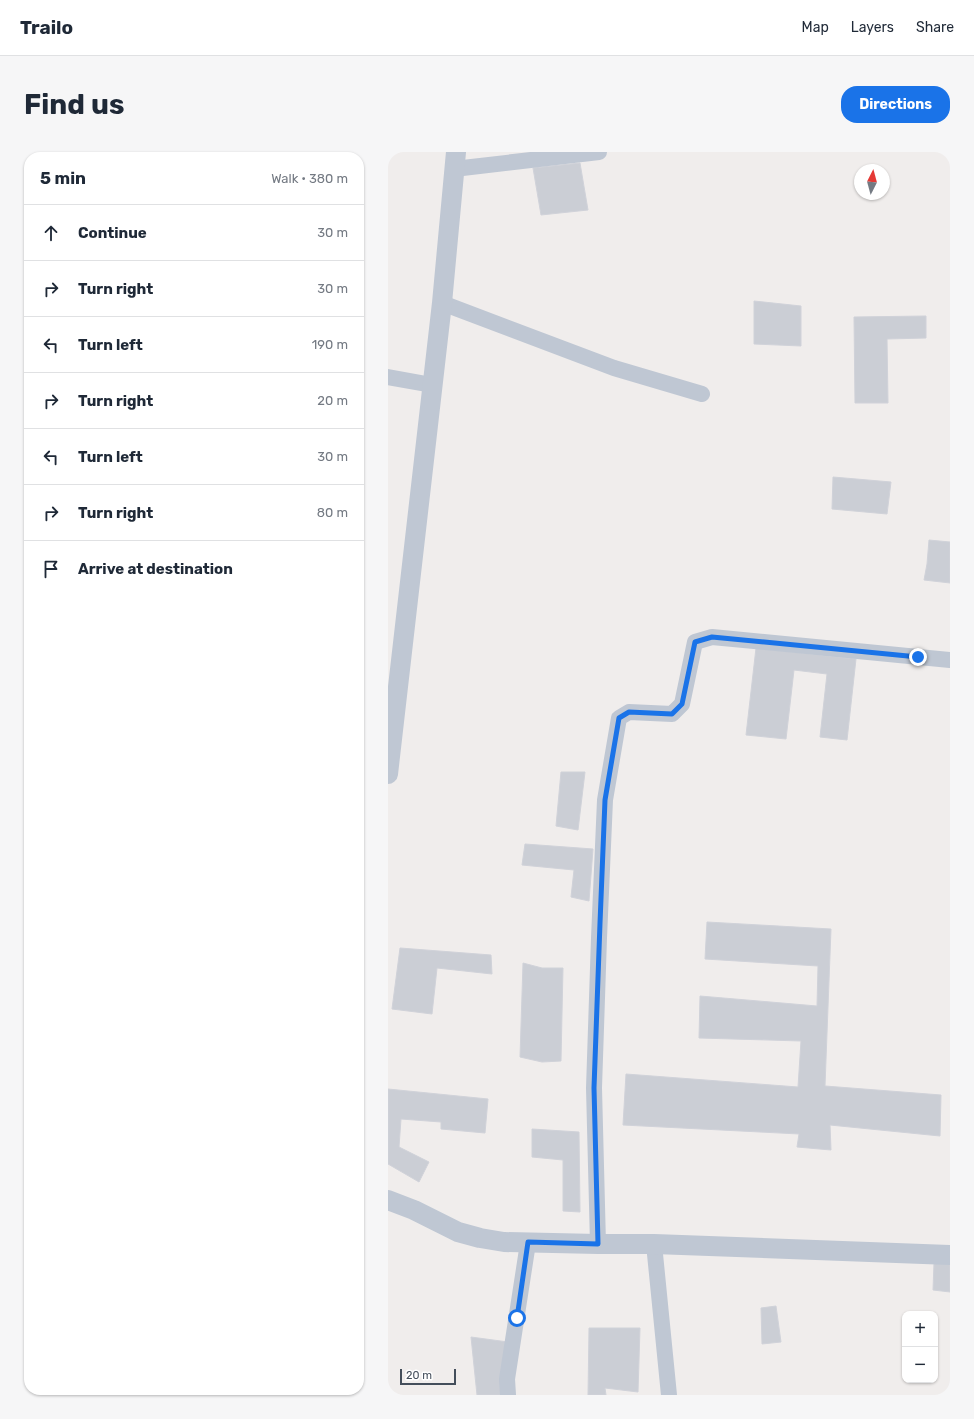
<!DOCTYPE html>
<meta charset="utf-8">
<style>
:root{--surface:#fff;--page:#f6f6f7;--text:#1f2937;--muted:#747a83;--line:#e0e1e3;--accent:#1a73e8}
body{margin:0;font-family:Rubik,sans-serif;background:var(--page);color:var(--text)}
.controls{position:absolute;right:12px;bottom:12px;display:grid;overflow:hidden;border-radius:8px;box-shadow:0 1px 3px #0004}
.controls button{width:36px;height:36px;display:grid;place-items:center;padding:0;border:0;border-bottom:1px solid var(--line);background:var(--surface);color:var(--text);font:20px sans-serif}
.compass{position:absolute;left:466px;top:12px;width:36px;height:36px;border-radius:50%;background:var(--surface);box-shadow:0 1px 3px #0004;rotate:6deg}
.scale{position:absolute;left:12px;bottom:10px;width:56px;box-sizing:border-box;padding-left:4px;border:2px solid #444e5b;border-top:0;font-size:11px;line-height:14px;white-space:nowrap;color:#444e5b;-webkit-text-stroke:3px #fff;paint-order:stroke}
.stop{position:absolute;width:12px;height:12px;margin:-9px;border:3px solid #1a73e8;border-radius:50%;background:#fff}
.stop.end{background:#1a73e8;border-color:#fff;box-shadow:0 1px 4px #0008}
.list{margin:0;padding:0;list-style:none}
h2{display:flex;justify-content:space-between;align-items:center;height:52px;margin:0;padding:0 16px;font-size:17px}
h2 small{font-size:13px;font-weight:400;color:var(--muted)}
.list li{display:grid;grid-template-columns:26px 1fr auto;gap:12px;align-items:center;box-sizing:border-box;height:56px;padding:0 16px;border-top:1px solid var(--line)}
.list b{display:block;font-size:15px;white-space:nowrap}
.list em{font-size:13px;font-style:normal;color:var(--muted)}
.icon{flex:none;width:22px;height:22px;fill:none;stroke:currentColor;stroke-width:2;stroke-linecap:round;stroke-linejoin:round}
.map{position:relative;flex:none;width:562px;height:1243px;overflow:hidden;border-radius:16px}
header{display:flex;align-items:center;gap:24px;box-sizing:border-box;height:56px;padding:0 20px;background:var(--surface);border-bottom:1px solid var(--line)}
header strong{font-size:19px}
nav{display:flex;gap:22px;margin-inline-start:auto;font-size:14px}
.intro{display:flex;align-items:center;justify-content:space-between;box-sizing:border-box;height:96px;padding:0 24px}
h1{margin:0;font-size:28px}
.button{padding:10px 18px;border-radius:16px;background:var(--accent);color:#fff;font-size:14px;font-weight:700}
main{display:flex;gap:24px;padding:0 24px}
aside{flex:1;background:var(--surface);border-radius:16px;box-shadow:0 1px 3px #0004}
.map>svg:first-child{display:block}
.building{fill:#cbced5;stroke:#d0d2d9}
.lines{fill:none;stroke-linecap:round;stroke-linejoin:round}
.minor{stroke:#bfc7d3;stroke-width:16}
.tertiary{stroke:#bfc7d3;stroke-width:20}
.route{stroke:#1a73e8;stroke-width:5}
</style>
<header>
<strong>Trailo</strong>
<nav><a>Map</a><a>Layers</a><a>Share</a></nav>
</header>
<div class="intro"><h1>Find us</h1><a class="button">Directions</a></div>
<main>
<aside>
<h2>5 min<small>Walk · 380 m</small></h2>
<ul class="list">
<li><svg class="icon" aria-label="ahead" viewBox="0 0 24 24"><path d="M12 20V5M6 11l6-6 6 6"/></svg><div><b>Continue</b></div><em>30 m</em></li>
<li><svg class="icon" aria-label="right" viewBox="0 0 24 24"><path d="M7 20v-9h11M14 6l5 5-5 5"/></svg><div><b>Turn right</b></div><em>30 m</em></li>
<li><svg class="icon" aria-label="left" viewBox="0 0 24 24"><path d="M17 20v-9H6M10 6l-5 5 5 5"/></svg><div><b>Turn left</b></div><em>190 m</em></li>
<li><svg class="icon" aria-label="right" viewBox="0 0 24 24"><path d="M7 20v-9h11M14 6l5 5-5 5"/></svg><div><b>Turn right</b></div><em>20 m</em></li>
<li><svg class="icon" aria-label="left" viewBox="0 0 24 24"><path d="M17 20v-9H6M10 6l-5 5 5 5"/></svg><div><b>Turn left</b></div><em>30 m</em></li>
<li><svg class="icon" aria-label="right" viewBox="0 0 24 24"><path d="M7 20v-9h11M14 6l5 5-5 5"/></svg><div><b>Turn right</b></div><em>80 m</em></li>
<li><svg class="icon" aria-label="arrive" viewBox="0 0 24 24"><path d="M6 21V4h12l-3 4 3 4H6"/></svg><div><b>Arrive at destination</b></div></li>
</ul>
</aside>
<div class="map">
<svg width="562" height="1243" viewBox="0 0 562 1243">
<rect width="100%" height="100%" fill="#f0edec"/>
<path class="building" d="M192,11L200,58L153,63L145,16Z
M366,149L413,154V194L366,192Z
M538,164V186L499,187L500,251H467L466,165Z
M445,325L503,330L499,362L444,357Z
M541,388L562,390V431L536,428L539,412Z
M368,496L468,507L459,588L432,585L439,522L406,518L398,587L358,583Z
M173,620H197L190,678L168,674Z
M137,692L205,697L201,749L183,745L186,718L134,713Z
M319,770L443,777L437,934L553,943L552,984L442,973L443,998L409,995L411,982L235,973L238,922L410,935L413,889L311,886L312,844L429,854L430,814L317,807Z
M12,796L103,803L104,822L49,816L44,862L4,857Z
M135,811L154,816H175L173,909L154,910L132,905Z
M0,937L100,947L97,981L53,977V970L13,967L11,995L41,1010L31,1030L0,1012Z
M144,977L191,980L192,1060L175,1059V1008L144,1005Z
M546,1111L562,1112V1140L545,1138Z
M388,1154L393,1190L374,1192L373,1156Z
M201,1176H252L250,1240L217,1236L218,1243H200Z
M83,1185L120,1190L115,1243H89Z"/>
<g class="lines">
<path class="minor" d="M66,17L211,0
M54,151L226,216L314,242
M0,225L44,233
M210,1092L206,936L211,786L217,648L231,566L241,560L284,562L294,552L307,490L324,485L562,508
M266,1092L281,1243
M120,1243L119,1227L140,1091"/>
<path class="tertiary" d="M0,622L54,151L68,0
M0,1048L26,1058L70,1080L92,1086L116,1090L210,1092H266L562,1103"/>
</g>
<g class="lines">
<path class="route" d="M129,1166L140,1090L210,1092L206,936L212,771L217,648L231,566L241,560L284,562L294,552L307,490L324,485L530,505"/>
</g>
</svg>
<div class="controls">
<button>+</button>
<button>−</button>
</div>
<svg class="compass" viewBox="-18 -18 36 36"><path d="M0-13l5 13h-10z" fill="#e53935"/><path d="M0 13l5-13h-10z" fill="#747a83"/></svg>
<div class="scale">20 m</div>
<div class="stop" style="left:129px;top:1166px"></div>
<div class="stop end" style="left:530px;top:505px"></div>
</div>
</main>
